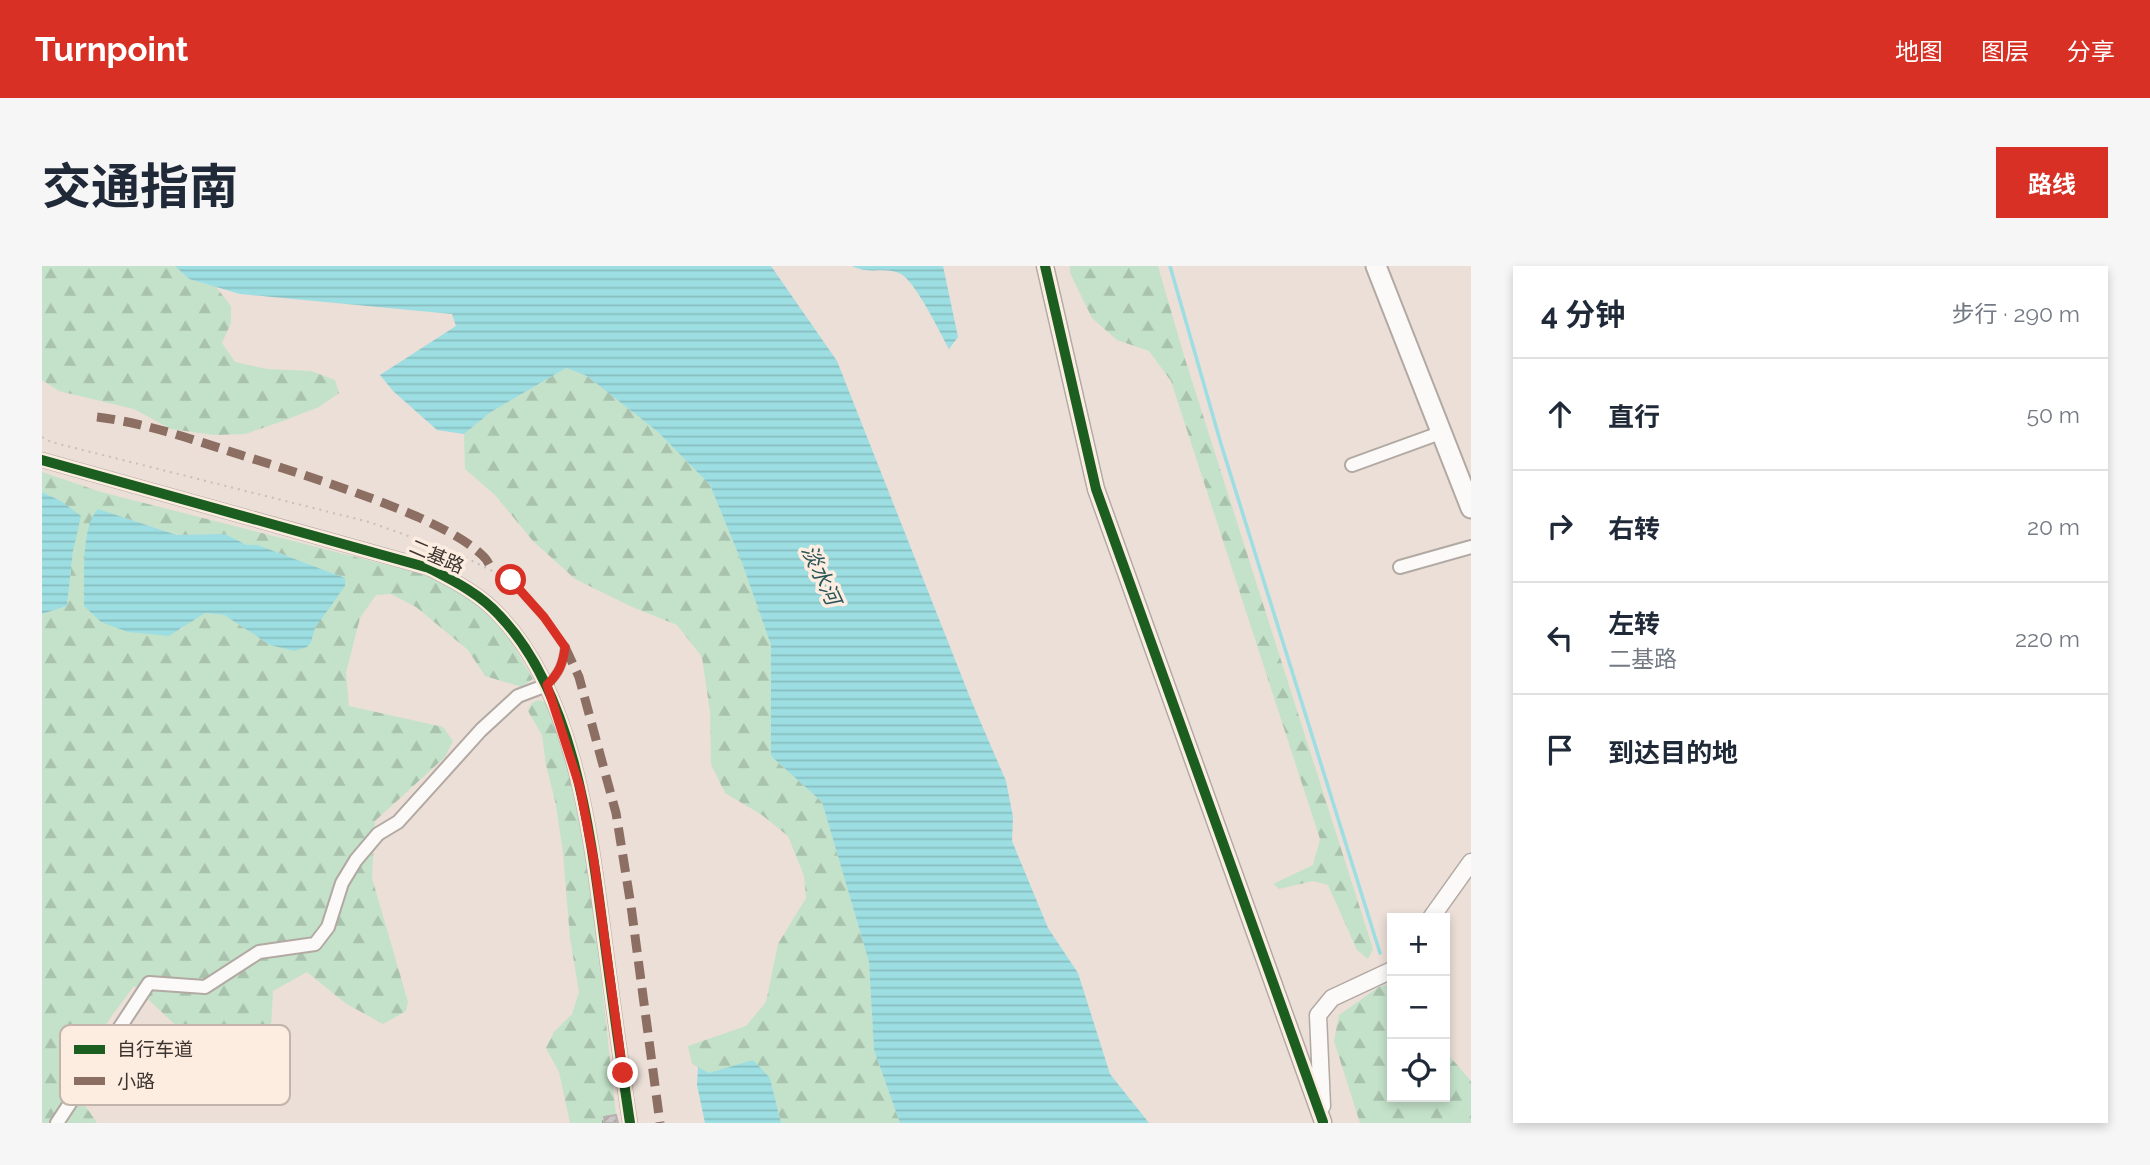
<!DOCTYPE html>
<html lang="zh">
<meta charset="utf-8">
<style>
:root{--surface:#fff;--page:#f6f6f7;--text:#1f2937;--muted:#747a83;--line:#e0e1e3;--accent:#d93025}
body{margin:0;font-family:Raleway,"Noto Sans SC",sans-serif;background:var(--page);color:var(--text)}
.controls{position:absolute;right:21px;bottom:21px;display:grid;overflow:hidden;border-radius:0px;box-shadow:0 4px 10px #0003}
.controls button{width:63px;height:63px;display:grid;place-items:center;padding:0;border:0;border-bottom:2px solid var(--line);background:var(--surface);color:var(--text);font:35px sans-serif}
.stop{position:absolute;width:21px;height:21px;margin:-16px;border:5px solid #d93025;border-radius:50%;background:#fff}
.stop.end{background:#d93025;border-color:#fff;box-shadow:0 2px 7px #0008}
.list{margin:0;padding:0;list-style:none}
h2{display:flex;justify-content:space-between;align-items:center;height:91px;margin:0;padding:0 28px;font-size:30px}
h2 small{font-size:23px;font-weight:400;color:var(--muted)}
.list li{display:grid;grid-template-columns:46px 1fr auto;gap:21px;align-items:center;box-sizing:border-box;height:112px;padding:0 28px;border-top:2px solid var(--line)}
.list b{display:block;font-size:26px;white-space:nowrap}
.list p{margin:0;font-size:23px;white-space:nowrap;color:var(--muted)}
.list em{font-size:23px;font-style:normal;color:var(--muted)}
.icon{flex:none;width:38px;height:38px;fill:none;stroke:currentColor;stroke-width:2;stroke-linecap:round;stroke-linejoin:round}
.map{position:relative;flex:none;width:1429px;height:857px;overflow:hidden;border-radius:0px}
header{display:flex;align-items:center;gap:42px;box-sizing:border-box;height:98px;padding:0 35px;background:var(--accent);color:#fff}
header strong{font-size:33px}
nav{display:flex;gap:38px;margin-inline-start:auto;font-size:24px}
.intro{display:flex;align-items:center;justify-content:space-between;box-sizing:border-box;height:168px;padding:0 42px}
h1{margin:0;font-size:49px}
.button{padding:18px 32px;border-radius:0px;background:var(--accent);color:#fff;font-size:24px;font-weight:700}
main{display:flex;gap:42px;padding:0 42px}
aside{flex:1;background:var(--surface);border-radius:0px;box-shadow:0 4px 10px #0003}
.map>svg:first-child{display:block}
.forest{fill:url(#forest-firs);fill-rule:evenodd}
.water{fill:url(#water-rules)}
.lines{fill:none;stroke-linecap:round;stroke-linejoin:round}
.stream{stroke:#9cdee1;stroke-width:3.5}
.building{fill:url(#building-hatch);stroke:#b8b0b0;stroke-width:2;filter:url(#shadow)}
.service-casing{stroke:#b2a9a3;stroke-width:10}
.minor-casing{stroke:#b2a9a3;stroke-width:16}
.tertiary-casing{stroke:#b2a9a3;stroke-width:19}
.secondary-casing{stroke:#b2a9a3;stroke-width:23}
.path{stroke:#c5c0bd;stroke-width:2;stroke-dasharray:2 5;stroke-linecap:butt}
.service{stroke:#fcfaf9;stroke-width:6}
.minor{stroke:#fcfaf9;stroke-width:12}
.tertiary{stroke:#fcfaf9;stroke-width:16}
.secondary{stroke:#fcfaf9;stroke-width:19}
.quiet{stroke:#8d6e63;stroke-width:9;stroke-dasharray:18 9;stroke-linecap:butt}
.cycleway-casing{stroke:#fdece0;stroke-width:15}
.cycleway{stroke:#1b5e20;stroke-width:10}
.route{stroke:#d93025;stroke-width:9}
.labels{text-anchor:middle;stroke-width:7;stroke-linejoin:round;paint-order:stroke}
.street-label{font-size:19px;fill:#3c342e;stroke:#fdece0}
.water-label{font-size:21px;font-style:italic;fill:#285558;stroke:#fdece0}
.key{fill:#fdece0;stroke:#c3b5ab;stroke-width:2}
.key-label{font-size:19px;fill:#3c342e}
</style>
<header>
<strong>Turnpoint</strong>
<nav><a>地图</a><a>图层</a><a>分享</a></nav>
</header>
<div class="intro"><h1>交通指南</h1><a class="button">路线</a></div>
<main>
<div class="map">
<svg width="1429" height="857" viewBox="0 0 1429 857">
<defs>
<pattern id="forest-firs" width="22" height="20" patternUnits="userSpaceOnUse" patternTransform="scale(1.75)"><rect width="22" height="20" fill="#c4e2c9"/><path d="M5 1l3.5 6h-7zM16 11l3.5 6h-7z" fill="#a9c2ad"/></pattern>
<pattern id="water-rules" width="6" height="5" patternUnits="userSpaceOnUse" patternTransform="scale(1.75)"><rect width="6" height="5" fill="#9cdee1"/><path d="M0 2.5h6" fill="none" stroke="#87bfc1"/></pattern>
<pattern id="building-hatch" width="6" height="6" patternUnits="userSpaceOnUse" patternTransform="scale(1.75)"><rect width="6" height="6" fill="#cdc6c6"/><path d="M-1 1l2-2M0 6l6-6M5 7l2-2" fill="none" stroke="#a8a2a1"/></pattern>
<filter id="shadow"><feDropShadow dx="-5" dy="5" stdDeviation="0" flood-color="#0004"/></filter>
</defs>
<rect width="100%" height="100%" fill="#ebdfd7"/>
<path class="forest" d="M0,0H133L147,13L174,21L189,40V57L180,77L193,96L225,103L269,105L293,114L297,127L277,141L241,155L203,168L172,169L129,163L92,143L17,125L0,114Z
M1028,0H1116L1143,93L1331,683L1326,693L1315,684L1286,619L1271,615L1237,623L1231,618L1271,599L1278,573L1129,115L1107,85L1075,74L1050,52L1028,7Z
M524,102L545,110L616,166L668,219L700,297L729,379V490L780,536L827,696L832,784L858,857H739L728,812L667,807L650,798L646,780L704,760L724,736L736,678L764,632L762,610L746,570L720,549L683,527L669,498L668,446L660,391L635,359L590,341L533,313L491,275L453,229L423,203L422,168L449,146Z
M0,206L59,226L388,310L428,332L462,364L491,413L480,421L443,410L426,384L374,341L349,328L334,329L318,352L304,407L307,440L401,461L411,475L403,491L333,555L330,612L366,736L364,745L341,758L303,737L265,706L231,725L226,819H197L92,720L24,812L55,857H0V348L25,340L31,285L19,235L0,226ZM64,246L136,269L183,268L205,279H216L303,312V320L272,362L269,376L228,379L182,349L163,347L146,356L139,364L42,340L43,285Z
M496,434L507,437C550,569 558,711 574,849L562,851L563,857H528L517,806L504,782L512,766L530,748L537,726L528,672L521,587L514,539L504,499L500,469L486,445L490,437Z
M1350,717V831H1403V785L1429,815V857H1318L1292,775L1297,749L1337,721Z"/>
<path class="water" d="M133,0H729L795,95L929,434L964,515L971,551L970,575L1006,662L1036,707L1068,808L1107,857H858L832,784L827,696L780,536L729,490V379L700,297L668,219L616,166L545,110L524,102L449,146L422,168L395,164L351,125L338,109L414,60L410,48L198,28L147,13Z
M810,0H901L916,71L907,83C897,65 875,18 859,8C844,0 827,9 810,0Z
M0,226L19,235L39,250L31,285L25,340L0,348Z
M56,243L135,269L183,268L205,279H216L303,312V320L273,362L269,376L265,381L252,385L228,379L182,349L163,347L127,370L86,366L59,356L42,340C43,315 38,262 56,243Z
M711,794L728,812L739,857H663L655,819L656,801L667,807Z"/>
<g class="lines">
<path class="stream" d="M1128,0L1179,178L1338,687"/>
</g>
<path class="building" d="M574,849L576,857H563L562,851Z"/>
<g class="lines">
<g class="service-casing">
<path id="service" d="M505,419C517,407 521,398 523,381"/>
</g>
<g class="minor-casing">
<path id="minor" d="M0,194L387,302C412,315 438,328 457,349C534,429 549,572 563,678C571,738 579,797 588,857
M1310,199L1398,167
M1358,301L1429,281
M15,857L107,717L163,721L217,686L273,678L286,661L300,617L314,594L336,568L356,556L439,464L476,430L505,419"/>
</g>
<g class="tertiary-casing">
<path id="tertiary" d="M1003,0L1054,223L1281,856
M1389,652L1429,596
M1280,840L1276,749L1290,732L1350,704"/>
</g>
<g class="secondary-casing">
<path id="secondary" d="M1334,0L1429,242"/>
</g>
<path class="path" d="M0,171L9,176L327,256L414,287L469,314L486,330L518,374"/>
<use href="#service" class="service"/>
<use href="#minor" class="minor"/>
<use href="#tertiary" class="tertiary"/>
<use href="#secondary" class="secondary"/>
<path class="quiet" d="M55,151C104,157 152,174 199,189C259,208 318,226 376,251C397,261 422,272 440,289C445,293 448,300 451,306
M523,381L537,411L574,547L589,640L618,857"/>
<g class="cycleway-casing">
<path id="cycleway" d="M1003,0L1054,223L1281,856
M0,194L387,302C412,315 438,328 457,349C534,429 549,572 563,678C571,738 579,797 588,857"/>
</g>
<use href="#cycleway" class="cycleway"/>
</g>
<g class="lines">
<path class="route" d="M469,314L502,351L523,381C521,398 517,407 505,419L538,522L552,595L581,807"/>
</g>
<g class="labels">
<g class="street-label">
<text transform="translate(395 290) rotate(23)" y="7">二基路</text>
</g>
<g class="water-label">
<text transform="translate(779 309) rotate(65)" y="7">淡水河</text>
</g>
</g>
<rect x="18" y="759" width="230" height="80" rx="10" class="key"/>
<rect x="32" y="779" width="31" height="9" fill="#1b5e20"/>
<rect x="32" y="811" width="31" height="8" fill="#8d6e63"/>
<g class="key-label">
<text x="75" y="790">自行车道</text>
<text x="75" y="822">小路</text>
</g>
</svg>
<div class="controls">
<button>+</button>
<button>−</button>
<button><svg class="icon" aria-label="locate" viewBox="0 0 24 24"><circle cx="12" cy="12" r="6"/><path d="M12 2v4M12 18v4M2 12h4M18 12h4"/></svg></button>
</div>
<div class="stop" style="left:469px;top:314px"></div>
<div class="stop end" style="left:581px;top:807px"></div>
</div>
<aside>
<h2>4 分钟<small>步行 · 290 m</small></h2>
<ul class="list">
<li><svg class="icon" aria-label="ahead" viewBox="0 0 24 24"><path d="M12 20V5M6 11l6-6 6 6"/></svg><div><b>直行</b></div><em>50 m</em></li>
<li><svg class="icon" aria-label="right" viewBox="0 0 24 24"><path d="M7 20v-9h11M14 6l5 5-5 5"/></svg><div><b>右转</b></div><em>20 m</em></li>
<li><svg class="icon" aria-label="left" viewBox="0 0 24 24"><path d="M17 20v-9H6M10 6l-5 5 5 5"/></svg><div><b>左转</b><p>二基路</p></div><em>220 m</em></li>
<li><svg class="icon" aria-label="arrive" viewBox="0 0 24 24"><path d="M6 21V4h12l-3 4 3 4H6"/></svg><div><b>到达目的地</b></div></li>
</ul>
</aside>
</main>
